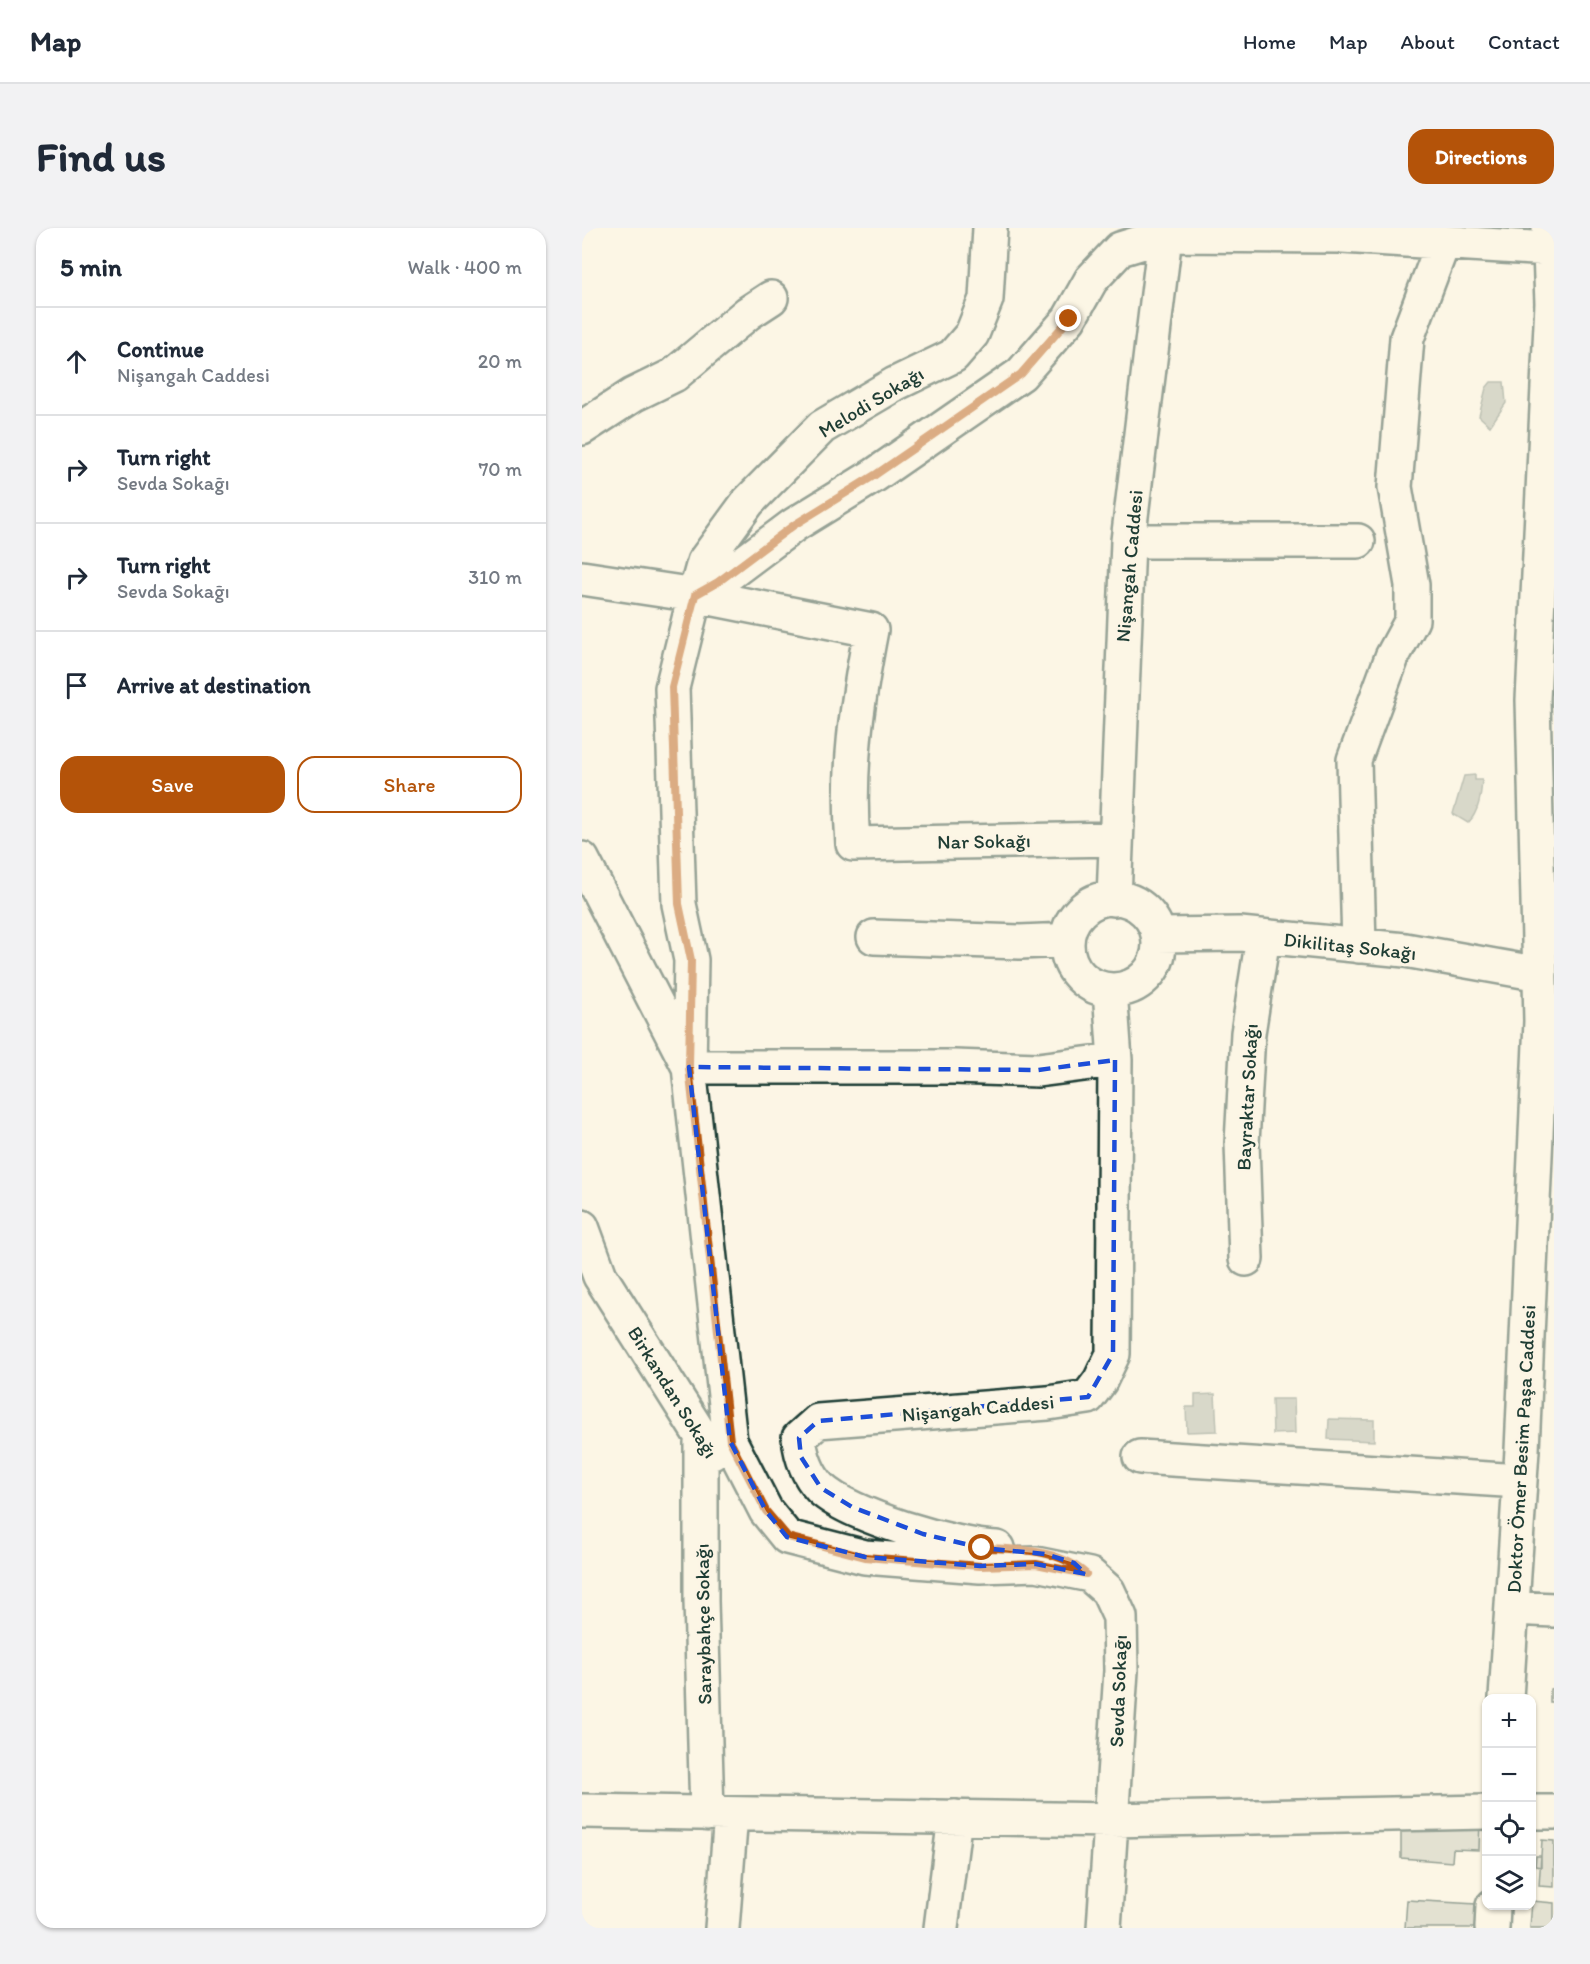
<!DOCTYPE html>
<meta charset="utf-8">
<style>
:root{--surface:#fff;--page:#f2f2f3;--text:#1f2937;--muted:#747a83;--line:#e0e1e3;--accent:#b45309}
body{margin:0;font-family:Itim,sans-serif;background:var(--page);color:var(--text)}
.controls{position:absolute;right:18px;bottom:18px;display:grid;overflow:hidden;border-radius:12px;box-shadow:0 2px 4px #0004}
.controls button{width:54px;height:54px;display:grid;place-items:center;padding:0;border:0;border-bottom:2px solid var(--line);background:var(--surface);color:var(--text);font:30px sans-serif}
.stop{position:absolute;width:18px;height:18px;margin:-14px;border:4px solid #b45309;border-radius:50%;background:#fff}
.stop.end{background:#b45309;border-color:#fff;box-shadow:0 2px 6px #0008}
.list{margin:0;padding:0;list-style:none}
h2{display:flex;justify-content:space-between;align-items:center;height:78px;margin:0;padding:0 24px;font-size:26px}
h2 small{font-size:20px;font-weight:400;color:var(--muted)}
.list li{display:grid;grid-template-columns:39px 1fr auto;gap:18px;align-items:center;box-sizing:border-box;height:108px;padding:0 24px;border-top:2px solid var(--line)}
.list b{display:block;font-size:22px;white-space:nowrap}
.list p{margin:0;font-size:20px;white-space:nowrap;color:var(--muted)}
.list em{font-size:20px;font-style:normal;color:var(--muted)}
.actions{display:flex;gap:12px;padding:18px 24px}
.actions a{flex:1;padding:14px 0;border:2px solid var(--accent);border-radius:18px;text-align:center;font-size:21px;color:var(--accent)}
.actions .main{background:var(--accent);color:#fff}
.icon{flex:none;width:33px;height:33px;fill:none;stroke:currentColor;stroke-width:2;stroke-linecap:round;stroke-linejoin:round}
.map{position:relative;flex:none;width:972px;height:1700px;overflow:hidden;border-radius:18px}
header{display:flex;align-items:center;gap:36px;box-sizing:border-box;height:84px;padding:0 30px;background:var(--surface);border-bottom:2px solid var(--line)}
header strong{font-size:28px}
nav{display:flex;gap:33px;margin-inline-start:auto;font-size:21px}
.intro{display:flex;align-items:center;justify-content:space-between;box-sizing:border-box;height:144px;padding:0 36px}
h1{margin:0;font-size:42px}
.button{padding:15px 27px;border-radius:18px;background:var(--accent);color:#fff;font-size:21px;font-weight:700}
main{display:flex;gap:36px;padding:0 36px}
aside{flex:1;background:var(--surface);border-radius:18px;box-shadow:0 2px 4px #0004}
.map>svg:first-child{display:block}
.water{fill:#aeb3a7;stroke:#758479;stroke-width:1.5}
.building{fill:#c5c7b9;stroke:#1f3d34;stroke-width:1.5}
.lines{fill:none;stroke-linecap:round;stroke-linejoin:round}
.minor-casing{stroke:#1f3d34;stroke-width:38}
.minor{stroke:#fcf5e5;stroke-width:33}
.route{stroke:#b45309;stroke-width:8}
.marked{fill:none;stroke:#1d4ed8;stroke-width:4.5;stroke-dasharray:12 8;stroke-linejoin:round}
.labels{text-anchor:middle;stroke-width:6;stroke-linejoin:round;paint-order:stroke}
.street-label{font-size:20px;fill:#1f3d34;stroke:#fcf5e5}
</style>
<header>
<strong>Map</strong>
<nav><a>Home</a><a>Map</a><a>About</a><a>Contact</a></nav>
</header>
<div class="intro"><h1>Find us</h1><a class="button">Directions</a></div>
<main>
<aside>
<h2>5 min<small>Walk · 400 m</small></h2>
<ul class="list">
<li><svg class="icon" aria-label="ahead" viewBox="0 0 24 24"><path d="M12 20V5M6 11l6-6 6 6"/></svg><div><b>Continue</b><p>Nişangah Caddesi</p></div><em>20 m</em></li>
<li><svg class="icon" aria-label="right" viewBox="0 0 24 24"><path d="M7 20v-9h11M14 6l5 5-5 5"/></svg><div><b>Turn right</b><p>Sevda Sokaḡı</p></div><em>70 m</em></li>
<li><svg class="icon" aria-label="right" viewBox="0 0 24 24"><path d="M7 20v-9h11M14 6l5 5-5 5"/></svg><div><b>Turn right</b><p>Sevda Sokaḡı</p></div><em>310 m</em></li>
<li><svg class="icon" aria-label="arrive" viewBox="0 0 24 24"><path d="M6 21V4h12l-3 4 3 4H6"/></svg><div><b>Arrive at destination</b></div></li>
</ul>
<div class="actions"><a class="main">Save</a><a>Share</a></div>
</aside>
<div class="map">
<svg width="972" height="1700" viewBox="0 0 972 1700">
<rect width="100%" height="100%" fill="#fcf5e5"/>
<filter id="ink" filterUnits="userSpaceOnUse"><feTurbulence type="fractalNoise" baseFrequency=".0167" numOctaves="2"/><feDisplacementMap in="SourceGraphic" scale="12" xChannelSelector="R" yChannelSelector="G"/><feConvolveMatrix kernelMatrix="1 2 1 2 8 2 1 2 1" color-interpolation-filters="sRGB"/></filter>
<g filter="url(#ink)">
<path class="water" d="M909,154H922L924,175L908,198L897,188L904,160Z
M893,547V552H900C899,567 897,584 886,595L871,586L882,548Z
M633,1166L635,1203L605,1204L604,1179H613V1167Z
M690,1171H712L713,1205L691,1206Z
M747,1191L792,1192V1213L746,1211Z"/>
<path class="building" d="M972,1460V1474H968V1461Z
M898,1591L897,1622L871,1621L870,1634L819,1630V1597Z
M960,1612L972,1613V1659L957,1658Z
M954,1628H959V1639L953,1638Z
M825,1672L894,1676L893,1694H899L898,1700H823Z
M950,1673L972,1675V1700H948Z"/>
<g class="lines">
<g class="minor-casing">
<path id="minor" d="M0,200L51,167L92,147L166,85L189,70
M546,313H776
M0,350L113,367L289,402C275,475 265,541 271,616L533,611
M113,367L122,334L166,274L240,199L313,156L371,128L390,106L404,71L408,0
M0,631L107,839H372L456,842L533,832
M485 716a46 46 0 1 1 92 0a46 46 0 1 1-92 0Z
M532,671L546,313L584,0
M577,707L658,706L823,722L958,746
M292,709L438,714L485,712
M777,718L772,532L810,429L830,392V357L813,259L825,110L861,15
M0,999L18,1048L130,1225
M664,1031L660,915L666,805L681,709
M119,1207V1373L125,1586
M558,1229L938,1253
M415,1320C375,1319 266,1288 238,1260C225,1246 219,1228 217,1210L236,1193L466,1175L506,1169L518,1153L531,1126L533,832L528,762
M930,1380L972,1382
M924,1470L940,1222L959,793L951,472L970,75L967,0
M0,1583L529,1592L904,1584
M950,1584H972
M140,1700L149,1586
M359,1700L373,1589
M522,1700L539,1443L538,1389L526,1363L508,1347L454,1336L398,1338L283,1329L205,1309L184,1283L148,1213L107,839L109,732L97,676L90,460L113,367L136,354L212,297L293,247L439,146L487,91L509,52L538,21L584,7L760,8L968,21
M910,1700L911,1678"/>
</g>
<use href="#minor" class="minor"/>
</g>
</g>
<g class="lines" filter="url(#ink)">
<path class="route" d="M400,1320C436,1321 477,1321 504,1346L454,1336L398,1338L283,1329L206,1309L184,1283L148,1213L107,839L109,732L97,676L90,459L113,367L136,354L212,297L293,247L439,146L487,91"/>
</g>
<path d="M0 0H972V1700H0ZM533,832L531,1126L506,1169L236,1193L217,1210L219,1229L239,1260L270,1279L341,1306L400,1320L463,1326L492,1335L504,1346L454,1336L398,1338L283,1329L205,1309L184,1283L148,1213L107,839L456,842Z" fill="#fcf5e5" fill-opacity=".55" fill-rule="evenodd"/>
<path class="marked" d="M533,832L531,1126L506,1169L236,1193L217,1210L219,1229L239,1260L270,1279L341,1306L400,1320L463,1326L492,1335L504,1346L454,1336L398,1338L283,1329L205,1309L184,1283L148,1213L107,839L456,842Z"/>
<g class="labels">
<g class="street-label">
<text transform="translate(289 174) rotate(-31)" y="7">Melodi Sokağı</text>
<text transform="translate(547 338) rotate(-85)" y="7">Nişangah Caddesi</text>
<text transform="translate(402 613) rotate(-1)" y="7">Nar Sokağı</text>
<text transform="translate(768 718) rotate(6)" y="7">Dikilitaş Sokağı</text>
<text transform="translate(665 869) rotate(-87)" y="7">Bayraktar Sokağı</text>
<text transform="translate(91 1164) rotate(58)" y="7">Birkandan Sokağı</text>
<text transform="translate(396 1180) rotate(-5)" y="7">Nişangah Caddesi</text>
<text transform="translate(939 1221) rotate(-87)" y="7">Doktor Ömer Besim Paşa Caddesi</text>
<text transform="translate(121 1396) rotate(-91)" y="7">Saraybahçe Sokağı</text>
<text transform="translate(536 1463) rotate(-88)" y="7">Sevda Sokaḡı</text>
</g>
</g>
</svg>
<div class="controls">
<button>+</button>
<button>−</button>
<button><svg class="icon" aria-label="locate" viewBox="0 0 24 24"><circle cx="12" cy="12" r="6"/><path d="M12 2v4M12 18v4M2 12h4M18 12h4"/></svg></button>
<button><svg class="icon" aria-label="layers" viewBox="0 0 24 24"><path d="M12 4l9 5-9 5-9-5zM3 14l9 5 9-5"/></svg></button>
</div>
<div class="stop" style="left:400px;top:1320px"></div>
<div class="stop end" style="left:487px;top:91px"></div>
</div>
</main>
